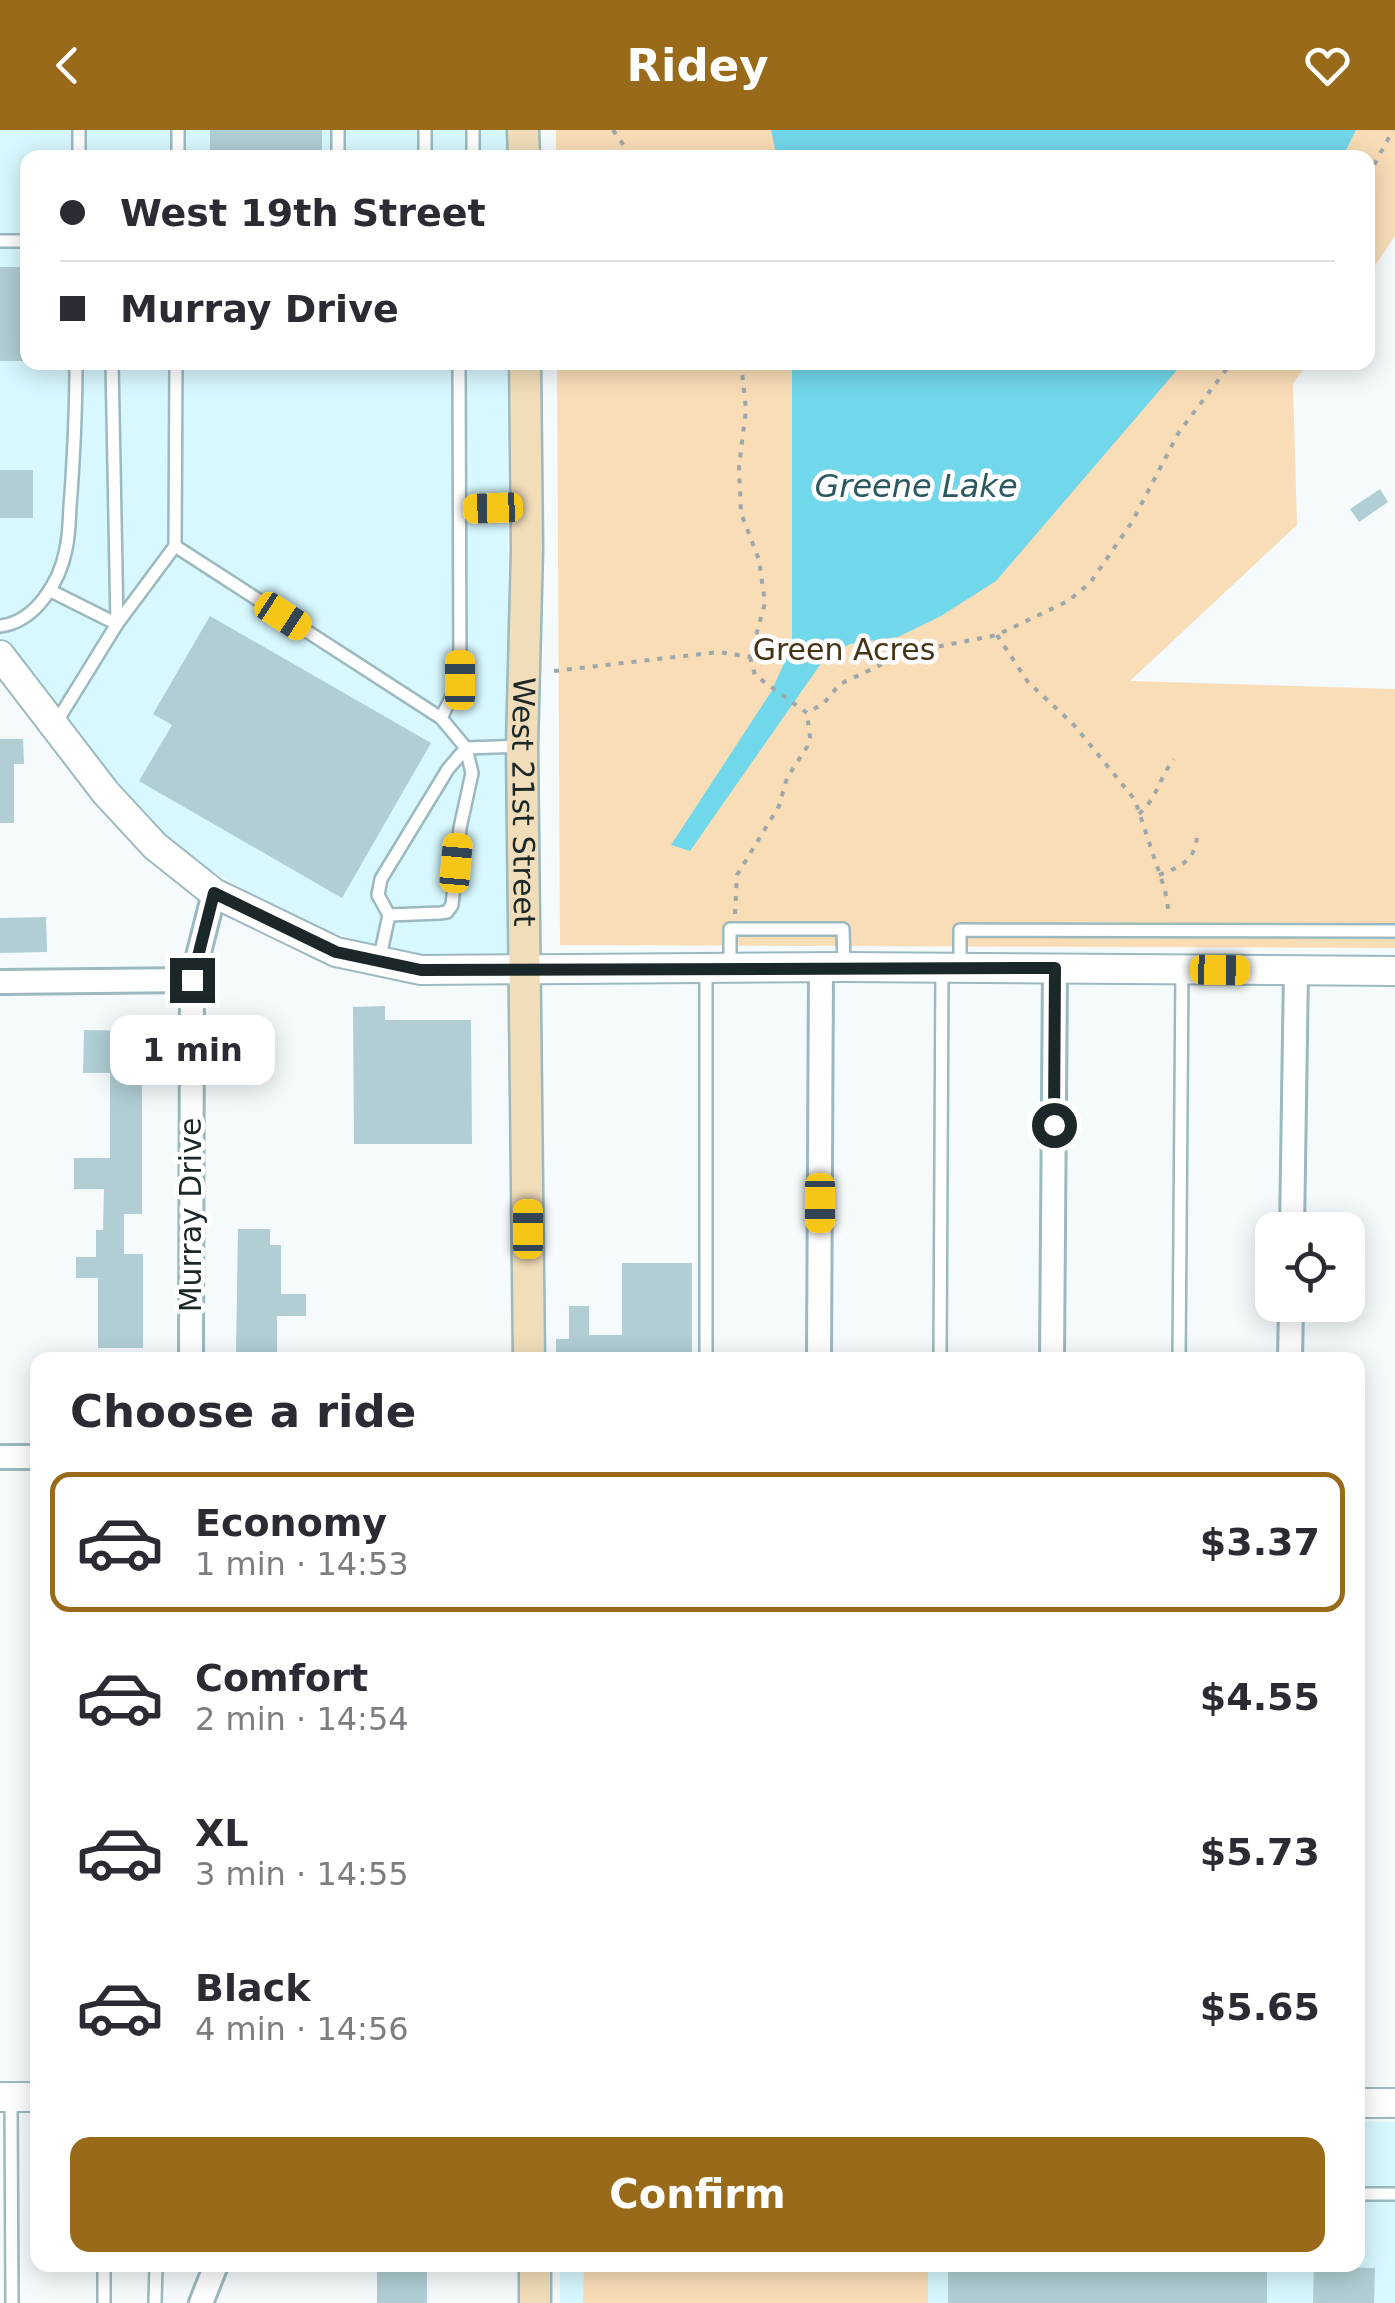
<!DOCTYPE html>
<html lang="en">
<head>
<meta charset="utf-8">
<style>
	:root { --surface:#fff; --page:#f2f2f3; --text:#2b2b33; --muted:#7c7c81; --line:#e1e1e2; --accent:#986a19 }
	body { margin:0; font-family:"DejaVu Sans",sans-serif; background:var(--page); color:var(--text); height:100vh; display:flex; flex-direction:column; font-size:38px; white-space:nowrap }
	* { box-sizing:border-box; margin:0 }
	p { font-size:32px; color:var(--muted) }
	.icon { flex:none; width:55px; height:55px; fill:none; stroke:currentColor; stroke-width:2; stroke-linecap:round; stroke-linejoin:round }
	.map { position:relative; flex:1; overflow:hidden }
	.drawer { position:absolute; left:30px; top:1222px; width:1335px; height:920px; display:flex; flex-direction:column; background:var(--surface); border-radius:20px; box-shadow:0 5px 25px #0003 }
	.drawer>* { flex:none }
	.top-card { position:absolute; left:20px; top:20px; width:1355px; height:220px; border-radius:20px; box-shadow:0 5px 25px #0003; display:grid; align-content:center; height:220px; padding:0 40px; background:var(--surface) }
	.controls { position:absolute; left:1255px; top:1082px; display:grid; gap:20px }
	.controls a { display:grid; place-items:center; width:110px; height:110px; border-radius:20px; background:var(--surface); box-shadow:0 5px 25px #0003; font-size:50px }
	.end { position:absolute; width:45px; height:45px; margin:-22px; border:12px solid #1b2729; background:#fff; box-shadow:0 0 0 5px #fff }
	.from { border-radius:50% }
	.bubble { position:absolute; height:70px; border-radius:20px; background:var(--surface); box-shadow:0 5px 25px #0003; font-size:32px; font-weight:700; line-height:70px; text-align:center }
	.car { position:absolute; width:30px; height:60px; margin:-30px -15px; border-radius:12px; box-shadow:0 0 8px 2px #0007; background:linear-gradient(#f5c518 24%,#345 0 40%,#f5c518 0 76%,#345 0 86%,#f5c518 0) }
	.top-card b { display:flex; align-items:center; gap:35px; height:95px; font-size:38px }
	.top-card b+b { border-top:2px solid var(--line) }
	.top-card i { width:25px; height:25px; background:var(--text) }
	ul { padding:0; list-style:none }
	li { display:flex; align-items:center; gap:30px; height:140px; margin:0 20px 15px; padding:0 20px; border:5px solid transparent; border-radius:20px }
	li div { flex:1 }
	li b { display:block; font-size:38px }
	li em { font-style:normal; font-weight:700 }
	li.current { border-color:var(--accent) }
	li>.icon { width:90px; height:90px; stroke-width:1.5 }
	h2 { padding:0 40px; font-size:45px; line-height:120px }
	.action { display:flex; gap:20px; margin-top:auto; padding:20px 40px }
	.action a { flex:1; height:115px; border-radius:20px; background:var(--accent); color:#fff; font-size:40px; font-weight:700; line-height:115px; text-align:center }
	header { display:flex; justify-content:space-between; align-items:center; height:130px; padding:0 40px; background:var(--accent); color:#fff; font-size:45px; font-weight:700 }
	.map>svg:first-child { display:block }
</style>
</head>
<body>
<header><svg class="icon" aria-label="back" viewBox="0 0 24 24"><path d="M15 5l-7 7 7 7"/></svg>Ridey<svg class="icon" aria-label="heart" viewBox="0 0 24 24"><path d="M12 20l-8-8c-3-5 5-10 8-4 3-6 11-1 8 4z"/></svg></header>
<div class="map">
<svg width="1395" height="2173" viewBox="0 0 1395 2173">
	<rect width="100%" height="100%" fill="#f5fbfd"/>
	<g fill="#d7f8fe">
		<polygon points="0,0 507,0 507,27 28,28 28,232 507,233 510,830 418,829 302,793 188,727 98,638 0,506"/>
		<polygon points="1358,1991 1395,1992 1395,2173 560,2173 560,2135 1358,2135"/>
	</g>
	<g fill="#f9ddb7">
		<polygon points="556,0 1395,0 1395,106 1368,146 1368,28 556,28"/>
		<polygon points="557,233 1308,233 1293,254 1297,395 1130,551 1395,559 1395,818 560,815"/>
		<polygon points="584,2135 928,2135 928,2173 583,2173"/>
	</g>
	<g fill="#71d7ea">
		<polygon points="771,0 1356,0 1342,28 777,28"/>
		<polygon points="792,233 1183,233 996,451 941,486 898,507 850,514 822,532 690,721 671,715 771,562 792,516"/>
	</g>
	<g fill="#b0ced4">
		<rect x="210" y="0" width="112" height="28"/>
		<rect x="0" y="137" width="28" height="94"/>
		<rect x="0" y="340" width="33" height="48"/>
		<polygon points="1380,359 1388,372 1359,392 1350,379"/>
		<polygon points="210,486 431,613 342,768 139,651 172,595 153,584"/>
		<polygon points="0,609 23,609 24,634 14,634 14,693 0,693"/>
		<polygon points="46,787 47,822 0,823 0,788"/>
		<polygon points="385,876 385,890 471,890 472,1014 354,1014 353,877"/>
		<polygon points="84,900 142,901 142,1084 124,1084 124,1124 143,1124 143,1218 98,1218 98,1148 76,1148 76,1127 96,1127 96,1100 103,1100 104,1059 74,1059 74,1028 110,1028 110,943 83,943"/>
		<polygon points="238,1099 270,1099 270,1115 281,1115 281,1164 306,1164 306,1186 277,1186 277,1223 236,1223"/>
		<polygon points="622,1133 692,1133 692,1230 556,1230 556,1209 569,1209 569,1176 589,1176 589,1205 622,1205"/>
		<rect x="377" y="2135" width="50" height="38"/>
		<rect x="948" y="2135" width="319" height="38"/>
		<polygon points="1314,2137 1375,2138 1374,2173 1313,2173"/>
	</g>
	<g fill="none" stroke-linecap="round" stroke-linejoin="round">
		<g stroke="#9bb9bf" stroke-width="16">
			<g id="service">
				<polyline points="178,0 178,28"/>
				<polyline points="425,0 425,28"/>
				<polyline points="473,0 473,28"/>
				<polyline points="79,28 79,0"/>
				<polyline points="338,28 338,0"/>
				<polyline points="0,111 28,111"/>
				<polyline points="460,379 526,377"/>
				<polyline points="175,416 441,588 466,618 472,643 460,698 452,775 447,782 440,783 389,785 378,765 381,749 448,639 466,618 522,616"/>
				<polyline points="51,461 117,494 112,232"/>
				<path d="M0 496C36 492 60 451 66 419 70 401 69 382 71 364 74 320 76 277 76 232"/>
				<polyline points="441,588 460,550 459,232"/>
				<polyline points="54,596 117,494 175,416 176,232"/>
				<polyline points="379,831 389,785"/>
				<polyline points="960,836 960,800 1395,801"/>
				<polyline points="730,838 730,799 843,799 844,837"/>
				<polyline points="706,1230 706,839"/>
				<polyline points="940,1230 942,839"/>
				<polyline points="1179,1230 1182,840"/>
				<polyline points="11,1967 12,2173"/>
				<polyline points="1358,2064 1395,2064"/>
				<polyline points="104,2173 104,2135"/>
				<polyline points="155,2173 156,2135"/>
			</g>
		</g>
		<g stroke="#9bb9bf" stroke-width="28">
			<g id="minor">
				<polyline points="0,852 192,850"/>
				<polyline points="1292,1100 1296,841"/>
				<polyline points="191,1230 192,850 214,763"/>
				<polyline points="819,1230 821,837"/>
				<polyline points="1052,1230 1055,838"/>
				<polyline points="1290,1230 1291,1175"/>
				<polyline points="0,1327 38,1327"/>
				<polyline points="201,2173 216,2135"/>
			</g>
		</g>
		<g stroke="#9bb9bf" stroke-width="32">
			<g id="tertiary">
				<polyline points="0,525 106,663 155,716 214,763 336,822 421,840 844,837 1395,841"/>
				<polyline points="0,1967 38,1967"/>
				<polyline points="1358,1973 1395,1973"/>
			</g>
		</g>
		<g stroke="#9bb9bf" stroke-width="35">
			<g id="secondary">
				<polyline points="523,0 524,28"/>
				<path id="s1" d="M525 232 527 419 522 616 529 1230"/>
				<polyline points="535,2173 535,2135"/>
			</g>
		</g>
		<g stroke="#9ea7a9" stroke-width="4" stroke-dasharray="5 8" stroke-linecap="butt">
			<polyline points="613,0 629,23 720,28"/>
			<polyline points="1368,46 1393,0"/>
			<polyline points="997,505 1028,552 1074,595 1135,670 1165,760 1169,784"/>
			<polyline points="750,527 755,545 807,583 824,573 840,554 906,523 997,505 1068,471 1090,453 1132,392 1179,302 1232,232"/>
			<polyline points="554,541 719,522 750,527 765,473 759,430 741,383 739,336 746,280 741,232"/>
			<path d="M1139 684C1158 667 1158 650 1174 629"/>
			<path d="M1159 745C1183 736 1197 729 1197 702"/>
			<polyline points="735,784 737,745 779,676 787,648 807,617 810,607 807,583"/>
		</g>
		<use href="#service" stroke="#fff" stroke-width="11"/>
		<use href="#minor" stroke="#fff" stroke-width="22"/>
		<use href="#tertiary" stroke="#fff" stroke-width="28"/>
		<use href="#secondary" stroke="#f1ddb9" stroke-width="30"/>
	</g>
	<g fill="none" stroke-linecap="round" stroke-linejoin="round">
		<polyline stroke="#1b2729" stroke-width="12" points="192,850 214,763 336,822 421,840 1055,838 1054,995"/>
	</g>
	<g text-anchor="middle" stroke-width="9" stroke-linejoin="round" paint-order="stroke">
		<g font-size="30" fill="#473417" stroke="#fff">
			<text x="844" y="530">Green Acres</text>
		</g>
		<g font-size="30" fill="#1b2729" stroke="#fff">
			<text dy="10" stroke="none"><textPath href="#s1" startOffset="440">West 21st Street</textPath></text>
			<text transform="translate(191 1085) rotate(-90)" y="10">Murray Drive</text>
		</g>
		<g font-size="32" font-style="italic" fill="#2c5961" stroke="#fff">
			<text x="916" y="367">Greene Lake</text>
		</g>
	</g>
</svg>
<div class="controls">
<a><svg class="icon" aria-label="locate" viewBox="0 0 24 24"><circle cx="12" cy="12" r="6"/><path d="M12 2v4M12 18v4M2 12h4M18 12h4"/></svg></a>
</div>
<i class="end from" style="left:1054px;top:995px"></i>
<i class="end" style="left:192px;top:850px"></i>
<div class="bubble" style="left:110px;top:885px;width:165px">1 min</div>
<i class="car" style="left:493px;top:378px;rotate:268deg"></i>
<i class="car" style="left:283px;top:486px;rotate:123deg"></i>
<i class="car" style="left:460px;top:550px;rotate:0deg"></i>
<i class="car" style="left:456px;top:733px;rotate:5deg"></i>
<i class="car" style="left:1220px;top:840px;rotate:91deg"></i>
<i class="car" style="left:820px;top:1073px;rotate:180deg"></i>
<i class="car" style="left:528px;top:1099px;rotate:0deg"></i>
<div class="top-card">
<b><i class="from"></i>West 19th Street</b>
<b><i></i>Murray Drive</b>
</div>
<section class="drawer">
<h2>Choose a ride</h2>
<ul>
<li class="current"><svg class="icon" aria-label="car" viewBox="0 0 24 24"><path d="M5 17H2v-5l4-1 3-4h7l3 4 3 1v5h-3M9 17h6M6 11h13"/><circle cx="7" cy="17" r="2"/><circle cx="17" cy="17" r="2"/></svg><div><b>Economy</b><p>1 min · 14:53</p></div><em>$3.37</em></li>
<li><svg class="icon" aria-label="car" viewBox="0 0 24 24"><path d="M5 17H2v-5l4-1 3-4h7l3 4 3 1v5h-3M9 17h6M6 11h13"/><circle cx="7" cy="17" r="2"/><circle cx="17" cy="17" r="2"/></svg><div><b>Comfort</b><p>2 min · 14:54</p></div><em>$4.55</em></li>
<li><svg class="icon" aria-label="car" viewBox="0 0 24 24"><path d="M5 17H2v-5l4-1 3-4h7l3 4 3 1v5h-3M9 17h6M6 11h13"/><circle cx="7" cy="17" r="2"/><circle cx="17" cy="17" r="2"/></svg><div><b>XL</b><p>3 min · 14:55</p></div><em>$5.73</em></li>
<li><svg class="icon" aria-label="car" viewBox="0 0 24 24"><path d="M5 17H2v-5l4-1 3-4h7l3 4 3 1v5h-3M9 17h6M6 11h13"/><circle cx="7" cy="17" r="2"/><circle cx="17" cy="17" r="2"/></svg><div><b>Black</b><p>4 min · 14:56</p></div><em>$5.65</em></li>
</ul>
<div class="action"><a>Confirm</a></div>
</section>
</div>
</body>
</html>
